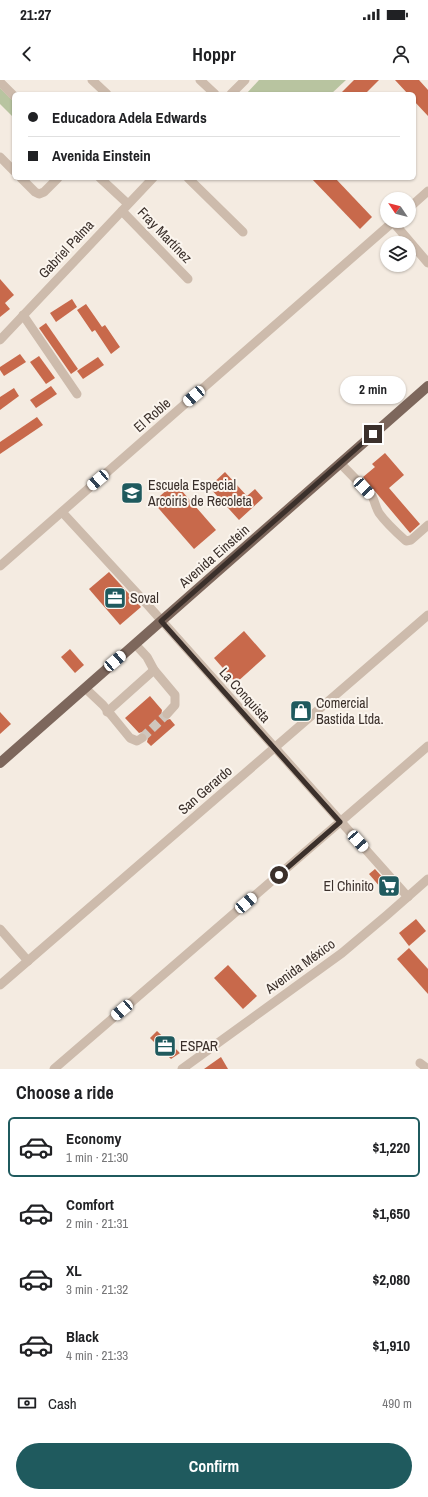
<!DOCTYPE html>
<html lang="en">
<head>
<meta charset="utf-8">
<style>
	:root { --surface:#fff; --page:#f2f2f2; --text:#202124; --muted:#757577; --line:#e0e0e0; --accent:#1f5a5e }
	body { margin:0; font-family:"Archivo Narrow",sans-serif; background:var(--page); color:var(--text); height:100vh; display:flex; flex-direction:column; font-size:15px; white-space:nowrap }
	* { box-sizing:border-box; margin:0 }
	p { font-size:13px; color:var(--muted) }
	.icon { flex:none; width:22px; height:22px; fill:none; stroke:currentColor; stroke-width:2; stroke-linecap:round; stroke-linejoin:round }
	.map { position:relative; height:989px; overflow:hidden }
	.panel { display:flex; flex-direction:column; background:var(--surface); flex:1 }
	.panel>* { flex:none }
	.top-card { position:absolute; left:12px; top:12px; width:404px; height:88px; border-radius:6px; box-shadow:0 1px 3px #0004; display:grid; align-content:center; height:88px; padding:0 16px; background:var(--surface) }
	.needle { width:26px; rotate:305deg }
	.buttons { position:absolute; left:380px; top:112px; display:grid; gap:8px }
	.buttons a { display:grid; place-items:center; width:36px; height:36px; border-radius:50%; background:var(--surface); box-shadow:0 1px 3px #0004; font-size:20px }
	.end { position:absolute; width:18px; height:18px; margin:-9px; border:5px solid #3b302b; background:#fff; box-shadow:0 0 0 2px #fff }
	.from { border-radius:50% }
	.bubble { position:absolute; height:28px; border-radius:14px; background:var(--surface); box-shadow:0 1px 3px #0004; font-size:13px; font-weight:700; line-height:28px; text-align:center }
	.car { position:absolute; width:12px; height:24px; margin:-12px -6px; border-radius:5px; box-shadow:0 0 3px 1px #0007; background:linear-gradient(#fff 24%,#345 0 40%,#fff 0 76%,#345 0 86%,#fff 0) }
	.top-card b { display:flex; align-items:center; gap:14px; height:38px; font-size:15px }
	.top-card b+b { border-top:1px solid var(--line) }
	.top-card i { width:10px; height:10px; background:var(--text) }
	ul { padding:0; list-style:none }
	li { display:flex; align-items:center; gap:12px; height:60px; margin:0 8px 6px; padding:0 8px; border:2px solid transparent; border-radius:6px }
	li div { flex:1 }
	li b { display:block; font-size:15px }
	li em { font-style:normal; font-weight:700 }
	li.active { border-color:var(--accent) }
	li>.icon { width:36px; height:36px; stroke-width:1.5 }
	h2 { padding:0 16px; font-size:18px; line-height:48px }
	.pay { display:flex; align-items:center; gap:10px; height:44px; padding:0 16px; font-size:15px }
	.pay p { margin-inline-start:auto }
	.cta { display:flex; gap:8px; margin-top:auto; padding:8px 16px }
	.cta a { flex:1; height:46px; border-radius:24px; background:var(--accent); color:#fff; font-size:16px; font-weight:700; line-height:46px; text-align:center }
	.status { display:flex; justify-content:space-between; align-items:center; height:28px; padding:0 20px; background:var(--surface); direction:ltr }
	.status svg { height:11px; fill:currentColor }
	header { display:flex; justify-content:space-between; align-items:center; height:52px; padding:0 16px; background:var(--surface); font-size:18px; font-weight:700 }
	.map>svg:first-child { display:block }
</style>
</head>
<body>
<div class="status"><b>21:27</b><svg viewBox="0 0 49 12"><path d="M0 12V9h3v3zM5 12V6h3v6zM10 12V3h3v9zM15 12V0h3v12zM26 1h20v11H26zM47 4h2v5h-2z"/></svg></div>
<header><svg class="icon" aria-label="back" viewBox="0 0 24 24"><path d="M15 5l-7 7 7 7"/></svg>Hoppr<svg class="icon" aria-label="person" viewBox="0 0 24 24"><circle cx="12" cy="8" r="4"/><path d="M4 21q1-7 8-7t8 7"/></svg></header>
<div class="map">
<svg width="428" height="989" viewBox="0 0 428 989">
	<rect width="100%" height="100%" fill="#f4ebe1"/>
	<g fill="#b8c4a0">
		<polygon points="259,0 346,0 331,14 246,14"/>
		<polygon points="0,8 14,22 14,38 0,24"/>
	</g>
	<g fill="#c8694b">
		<polygon points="354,0 379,0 365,14 340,14"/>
		<polygon points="395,0 419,0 428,10 428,36 414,21 414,14 408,14"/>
		<polygon points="311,98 335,98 372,137 360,149"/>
		<polygon points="0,199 14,215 5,223 10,229 0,237"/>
		<polygon points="72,219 77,227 56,242 50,233"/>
		<polygon points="86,224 102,247 105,245 120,267 111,274 95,250 92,252 77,230"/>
		<polygon points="46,243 78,289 71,294 39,248"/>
		<polygon points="20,274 26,282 4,296 0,290 0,287"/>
		<polygon points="39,276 55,298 46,304 30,282"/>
		<polygon points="98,277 104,285 83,299 77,291"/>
		<polygon points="51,306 57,314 36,328 30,320"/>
		<polygon points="14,308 19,316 0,330 0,317"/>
		<polygon points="37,337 43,345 0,374 0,362"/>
		<polygon points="385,373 404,395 389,408 420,444 410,453 363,397 375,387 372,384"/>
		<polygon points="225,392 247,416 255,409 263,418 239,440 209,407"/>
		<polygon points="175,403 216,450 194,469 153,422"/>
		<polygon points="109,492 141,527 120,545 89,509"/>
		<polygon points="244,551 266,576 236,603 214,578"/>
		<polygon points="70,569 84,585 75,593 61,577"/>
		<polygon points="150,616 162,630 161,636 163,638 166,640 170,639 175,645 151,666 147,662 148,658 147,655 142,652 139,653 125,638"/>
		<polygon points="0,632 11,644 0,654"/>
		<polygon points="375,789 393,809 387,815 369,794"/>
		<polygon points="416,839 426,851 409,866 399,853"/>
		<polygon points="409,868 428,889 428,914 397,879"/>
		<polygon points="228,885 257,916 243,929 214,898"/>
		<polygon points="157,951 180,973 171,979 150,958"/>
		<polygon points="221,977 228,989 204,989 211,984"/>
	</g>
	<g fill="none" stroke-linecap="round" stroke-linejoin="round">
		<polyline stroke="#cfc6bd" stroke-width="9" stroke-dasharray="9 4.5" stroke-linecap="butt" points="142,658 167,634"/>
		<g stroke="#cdbbac" stroke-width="9">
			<polyline points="92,0 107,14"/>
			<polyline points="200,0 215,14"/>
			<polyline points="0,2 14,16"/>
			<polyline points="231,14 245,0"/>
			<polyline points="0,77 14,91"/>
			<polyline points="21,98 35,112 39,114 44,112 58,98"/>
			<polyline points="100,98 128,124"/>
			<polyline points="188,98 243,152"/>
			<polyline points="409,128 428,111"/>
			<polyline points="122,131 188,199"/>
			<polyline points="393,142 428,183"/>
			<polyline points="23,235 77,314"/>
			<polyline points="0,260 153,98"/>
			<path d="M340 383 372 416C375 422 376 428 379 433 386 443 397 453 406 461L411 460 428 445"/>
			<polyline points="62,432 145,522 408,817"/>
			<polyline points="0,486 394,141"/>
			<polyline points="135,564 147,577 154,590 175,615 175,625 167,634"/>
			<polyline points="85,608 103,625 130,658 137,661 142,658"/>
			<polyline points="107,632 154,590"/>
			<polyline points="0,849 28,881"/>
			<polyline points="0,905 428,535"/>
			<polyline points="420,983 428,989"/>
			<polyline points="54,989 428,666"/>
			<polyline points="182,989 342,873 387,835 428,799"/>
		</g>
		<polyline stroke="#7d675c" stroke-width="10" points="0,683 428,306"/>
	</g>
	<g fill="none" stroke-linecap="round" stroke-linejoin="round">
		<polyline stroke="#3b302b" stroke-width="5" points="279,795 340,742 161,541 373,354"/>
	</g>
	<defs>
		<g id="school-square" transform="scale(1.15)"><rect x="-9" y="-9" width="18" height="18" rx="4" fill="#1f5a5e" stroke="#fbf5ee"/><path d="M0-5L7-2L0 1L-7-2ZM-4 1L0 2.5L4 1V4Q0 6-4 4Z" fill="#fff"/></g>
		<g id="office-square" transform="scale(1.15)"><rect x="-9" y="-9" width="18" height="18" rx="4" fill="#1f5a5e" stroke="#fbf5ee"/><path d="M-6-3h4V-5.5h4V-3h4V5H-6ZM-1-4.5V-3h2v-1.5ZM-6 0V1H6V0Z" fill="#fff"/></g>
		<g id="shop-square" transform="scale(1.15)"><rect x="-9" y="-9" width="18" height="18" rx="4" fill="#1f5a5e" stroke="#fbf5ee"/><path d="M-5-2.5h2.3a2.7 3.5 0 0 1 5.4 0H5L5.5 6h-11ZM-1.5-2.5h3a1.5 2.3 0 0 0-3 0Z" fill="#fff"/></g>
		<g id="supermarket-square" transform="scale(1.15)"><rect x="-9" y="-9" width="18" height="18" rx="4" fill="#1f5a5e" stroke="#fbf5ee"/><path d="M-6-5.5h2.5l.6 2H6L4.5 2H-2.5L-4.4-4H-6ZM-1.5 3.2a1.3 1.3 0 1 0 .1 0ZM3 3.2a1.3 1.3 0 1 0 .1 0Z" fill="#fff"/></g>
	</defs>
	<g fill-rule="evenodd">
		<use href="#school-square" x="132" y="413"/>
		<use href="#office-square" x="115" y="518"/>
		<use href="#shop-square" x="301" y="631"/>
		<use href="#supermarket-square" x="389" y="806"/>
		<use href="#office-square" x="165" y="966"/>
	</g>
	<g text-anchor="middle" stroke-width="4" stroke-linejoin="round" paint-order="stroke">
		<g font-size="14" fill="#3b302b" stroke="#fbf5ee">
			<text transform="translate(165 155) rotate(46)" y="5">Fray Martínez</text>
			<text transform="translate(66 169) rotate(-47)" y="5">Gabriel Palma</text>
			<text transform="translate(152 335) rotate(-41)" y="5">El Roble</text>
			<text transform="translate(214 476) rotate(-41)" y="5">Avenida Einstein</text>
			<text transform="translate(245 615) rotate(48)" y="5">La Conquista</text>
			<text transform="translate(205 710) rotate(-41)" y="5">San Gerardo</text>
			<text transform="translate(300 886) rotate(-36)" y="5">Avenida México</text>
		</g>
		<g font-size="14" fill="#3b302b" stroke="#fbf5ee" text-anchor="start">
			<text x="148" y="410">Escuela Especial<tspan x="148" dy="16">Arcoiris de Recoleta</tspan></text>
			<text x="130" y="523">Soval</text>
			<text x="316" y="628">Comercial<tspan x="316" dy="16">Bastida Ltda.</tspan></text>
			<text x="374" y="811" text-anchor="end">El Chinito</text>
			<text x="180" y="971">ESPAR</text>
		</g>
	</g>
</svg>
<div class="buttons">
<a><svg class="needle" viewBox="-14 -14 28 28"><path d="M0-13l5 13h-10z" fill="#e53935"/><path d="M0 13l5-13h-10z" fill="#757577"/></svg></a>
<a><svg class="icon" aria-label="layers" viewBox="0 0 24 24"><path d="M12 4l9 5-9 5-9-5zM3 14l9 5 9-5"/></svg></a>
</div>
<i class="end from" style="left:279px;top:795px"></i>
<i class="end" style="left:373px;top:354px"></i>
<div class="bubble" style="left:340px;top:296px;width:66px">2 min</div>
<i class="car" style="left:194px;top:316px;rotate:229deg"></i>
<i class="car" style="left:98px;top:400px;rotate:229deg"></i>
<i class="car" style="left:364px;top:408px;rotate:137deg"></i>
<i class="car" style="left:115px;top:581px;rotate:49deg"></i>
<i class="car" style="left:358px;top:761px;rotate:138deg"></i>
<i class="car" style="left:246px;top:823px;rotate:49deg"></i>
<i class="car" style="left:122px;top:930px;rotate:229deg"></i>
<div class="top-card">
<b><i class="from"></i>Educadora Adela Edwards</b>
<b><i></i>Avenida Einstein</b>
</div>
</div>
<section class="panel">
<h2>Choose a ride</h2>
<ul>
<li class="active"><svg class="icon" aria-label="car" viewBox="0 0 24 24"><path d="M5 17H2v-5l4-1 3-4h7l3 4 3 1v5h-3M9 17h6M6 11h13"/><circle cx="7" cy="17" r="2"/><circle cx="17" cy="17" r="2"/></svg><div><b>Economy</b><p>1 min · 21:30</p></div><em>$1,220</em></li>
<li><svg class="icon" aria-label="car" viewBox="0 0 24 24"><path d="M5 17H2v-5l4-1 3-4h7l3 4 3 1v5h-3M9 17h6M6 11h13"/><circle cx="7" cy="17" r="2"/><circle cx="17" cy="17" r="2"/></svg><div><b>Comfort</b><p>2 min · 21:31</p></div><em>$1,650</em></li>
<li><svg class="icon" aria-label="car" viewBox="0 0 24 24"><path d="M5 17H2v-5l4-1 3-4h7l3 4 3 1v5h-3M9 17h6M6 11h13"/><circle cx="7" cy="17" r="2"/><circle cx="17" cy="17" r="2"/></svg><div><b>XL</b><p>3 min · 21:32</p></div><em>$2,080</em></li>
<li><svg class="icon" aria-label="car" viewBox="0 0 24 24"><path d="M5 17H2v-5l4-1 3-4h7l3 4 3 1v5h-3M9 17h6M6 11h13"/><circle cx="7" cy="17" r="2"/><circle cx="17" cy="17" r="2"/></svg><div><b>Black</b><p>4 min · 21:33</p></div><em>$1,910</em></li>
</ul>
<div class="pay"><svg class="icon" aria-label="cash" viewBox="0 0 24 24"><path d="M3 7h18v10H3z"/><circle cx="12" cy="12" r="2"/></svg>Cash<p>490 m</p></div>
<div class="cta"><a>Confirm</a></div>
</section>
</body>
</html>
